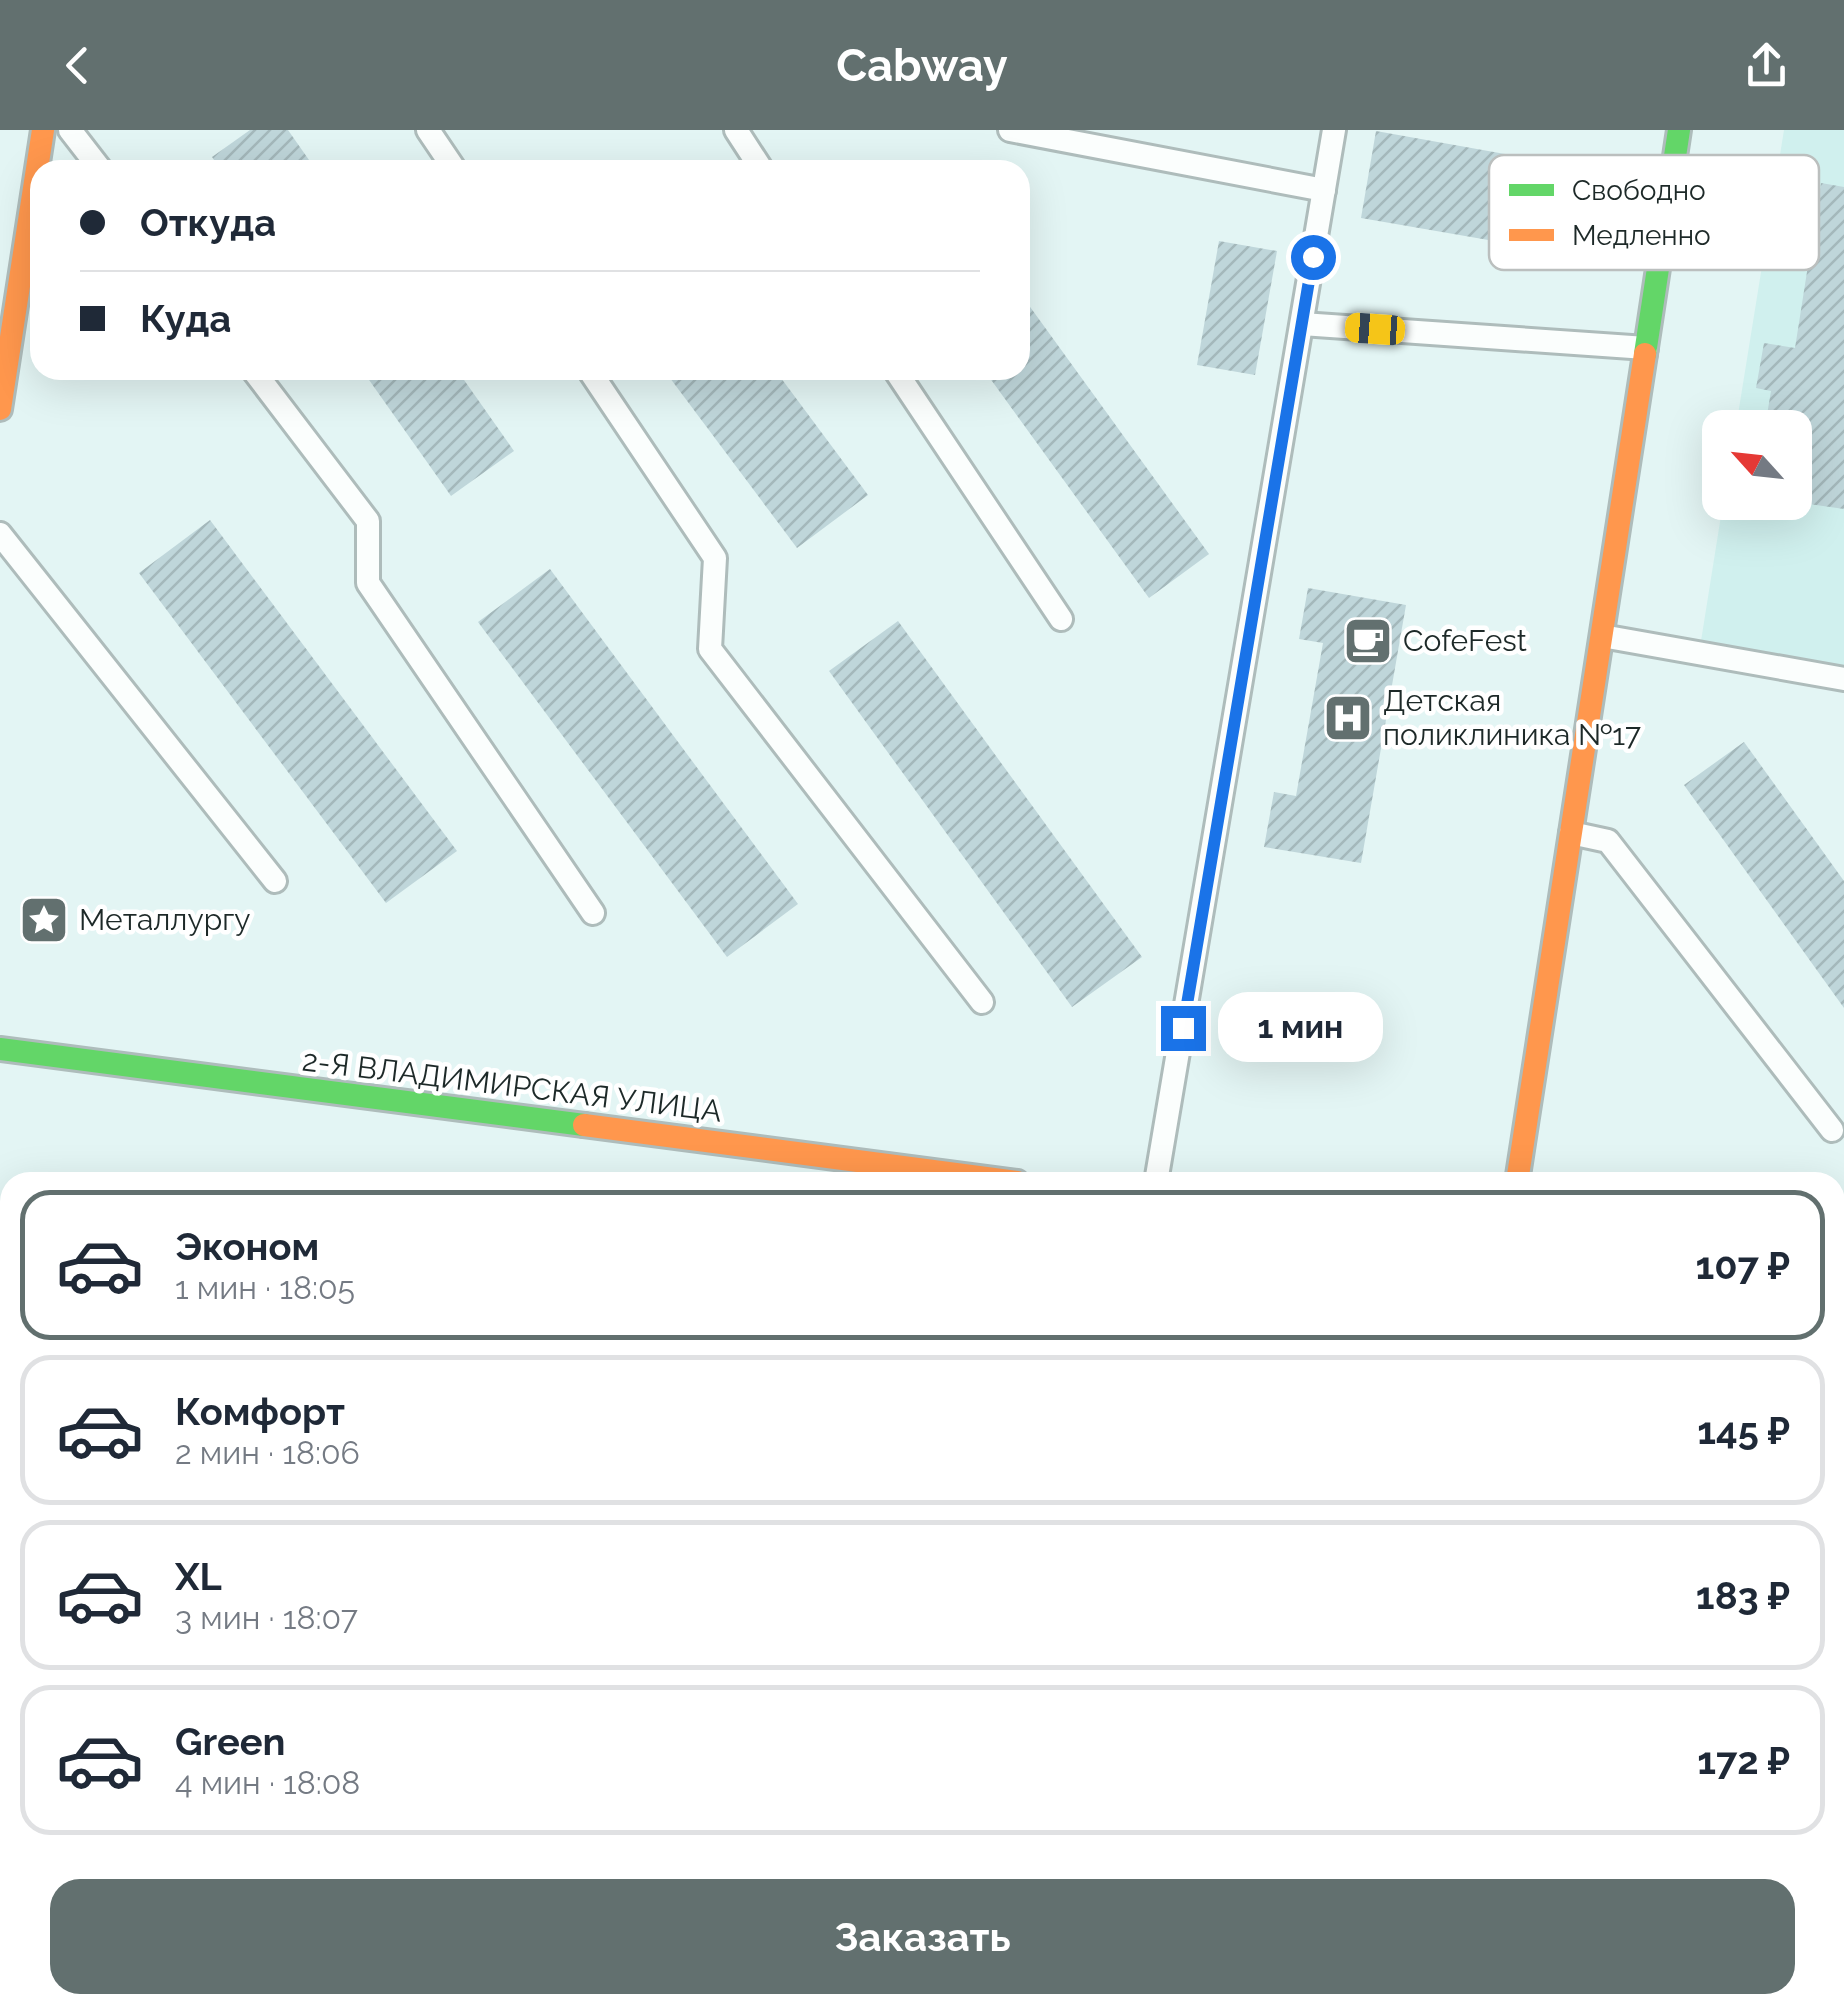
<!DOCTYPE html>
<html lang="ru">
<head>
<meta charset="utf-8">
<style>
	:root { --surface:#fff; --page:#f2f2f3; --text:#1f2937; --muted:#747a83; --line:#e0e1e3; --accent:#62706f }
	body { margin:0; font-family:Raleway,sans-serif; background:var(--page); color:var(--text); height:100vh; display:flex; flex-direction:column; font-size:38px; white-space:nowrap }
	* { box-sizing:border-box; margin:0 }
	p { font-size:32px; color:var(--muted) }
	.icon { flex:none; width:55px; height:55px; fill:none; stroke:currentColor; stroke-width:2; stroke-linecap:round; stroke-linejoin:round }
	.map { position:relative; flex:1; overflow:hidden }
	.side { position:absolute; left:0px; top:1042px; width:1845px; height:842px; display:flex; flex-direction:column; background:var(--surface); border-radius:30px 30px 0 0; box-shadow:0 10px 40px #0002 }
	.side>* { flex:none }
	.hud { position:absolute; left:30px; top:30px; width:1000px; height:220px; border-radius:30px; box-shadow:0 10px 40px #0002; display:grid; align-content:center; height:220px; padding:0 50px; background:var(--surface) }
	.needle { width:65px; rotate:297deg }
	.fabs { position:absolute; left:1702px; top:280px; display:grid; gap:20px }
	.fabs a { display:grid; place-items:center; width:110px; height:110px; border-radius:20px; background:var(--surface); box-shadow:0 10px 40px #0002; font-size:50px }
	.end { position:absolute; width:45px; height:45px; margin:-22px; border:12px solid #1a73e8; background:#fff; box-shadow:0 0 0 5px #fff }
	.from { border-radius:50% }
	.bubble { position:absolute; height:70px; border-radius:30px; background:var(--surface); box-shadow:0 10px 40px #0002; font-size:32px; font-weight:700; line-height:70px; text-align:center }
	.car { position:absolute; width:30px; height:60px; margin:-30px -15px; border-radius:12px; box-shadow:0 0 8px 2px #0007; background:linear-gradient(#f5c518 24%,#345 0 40%,#f5c518 0 76%,#345 0 86%,#f5c518 0) }
	.hud b { display:flex; align-items:center; gap:35px; height:95px; font-size:38px }
	.hud b+b { border-top:2px solid var(--line) }
	.hud i { width:25px; height:25px; background:var(--text) }
	ul { padding:18px 0 0; list-style:none }
	li { display:flex; align-items:center; gap:30px; height:150px; margin:0 20px 15px; padding:0 30px; border:5px solid var(--line); border-radius:30px }
	li div { flex:1 }
	li b { display:block; font-size:38px }
	li em { font-style:normal; font-weight:700 }
	li.current { border-color:var(--accent) }
	li>.icon { width:90px; height:90px; stroke-width:1.5 }
	.button { display:flex; gap:20px; margin-top:auto; padding:20px 50px }
	.button a { flex:1; height:115px; border-radius:30px; background:var(--accent); color:#fff; font-size:40px; font-weight:700; line-height:115px; text-align:center }
	header { display:flex; justify-content:space-between; align-items:center; height:130px; padding:0 50px; background:var(--accent); color:#fff; font-size:45px; font-weight:700 }
	.map>svg:first-child { display:block }
</style>
</head>
<body>
<header><svg class="icon" aria-label="back" viewBox="0 0 24 24"><path d="M15 5l-7 7 7 7"/></svg>Cabway<svg class="icon" aria-label="share" viewBox="0 0 24 24"><path d="M12 15V3M7 8l5-5 5 5M5 13v7h14v-7"/></svg></header>
<div class="map">
<svg width="1844" height="1884" viewBox="0 0 1844 1884">
	<defs>
		<pattern id="building-hatch" width="6" height="6" patternUnits="userSpaceOnUse" patternTransform="scale(2.5)"><rect width="6" height="6" fill="#bfd6da"/><path d="M-1 1l2-2M0 6l6-6M5 7l2-2" fill="none" stroke="#a4b8bb"/></pattern>
	</defs>
	<rect width="100%" height="100%" fill="#e3f5f4"/>
	<g fill="#d0f0ee">
		<polygon points="1784,0 1844,0 1844,536 1701,511 1723,373 1795,372 1795,298 1736,297"/>
		<polygon points="1835,1437 1844,1439 1844,1784 1835,1782"/>
		<polygon points="655,1875 988,1875 987,1884 719,1884"/>
	</g>
	<g fill="url(#building-hatch)">
		<polygon points="250,0 288,0 316,40 221,40 212,27"/>
		<polygon points="1376,1 1538,30 1523,116 1361,88"/>
		<polygon points="1821,53 1844,57 1844,379 1795,372 1795,298 1782,298 1783,293 1766,291 1771,261 1756,258 1764,213 1795,218"/>
		<polygon points="1219,111 1277,121 1255,245 1197,235"/>
		<polygon points="1020,163 1209,424 1149,468 984,240 1020,240"/>
		<polygon points="362,240 457,240 514,321 451,366"/>
		<polygon points="664,240 775,240 868,365 797,418"/>
		<polygon points="210,390 457,721 386,773 139,443"/>
		<polygon points="550,439 798,774 727,827 478,492"/>
		<polygon points="1308,458 1406,475 1361,733 1264,717 1274,662 1296,666 1323,513 1299,509"/>
		<polygon points="898,491 1142,827 1072,877 829,541"/>
		<polygon points="1744,612 1844,751 1844,878 1684,655"/>
		<polygon points="8,1157 10,1157 10,1211 0,1209"/>
		<polygon points="0,1418 10,1420 10,1518 0,1517"/>
		<polygon points="1842,1531 1844,1531 1844,1732 1835,1731 1835,1572"/>
		<polygon points="0,1748 10,1749 10,1848 0,1847"/>
		<polygon points="200,1875 448,1875 447,1884 199,1884"/>
		<polygon points="1518,1875 1594,1875 1593,1884 1516,1884"/>
	</g>
	<g fill="none" stroke-linecap="round" stroke-linejoin="round">
		<g stroke="#aebcbb" stroke-width="28">
			<g id="lane">
				<polyline points="70,0 101,40"/>
				<polyline points="428,0 455,40"/>
				<polyline points="736,0 762,40"/>
				<polyline points="1010,0 1324,60"/>
				<polyline points="1302,194 1646,218"/>
				<polyline points="253,240 368,391 368,453 593,783"/>
				<polyline points="589,240 715,428 710,519 982,872"/>
				<polyline points="895,240 1061,489"/>
				<polyline points="0,404 275,751"/>
				<polyline points="1602,506 1844,549"/>
				<polyline points="1571,703 1608,711 1832,1000"/>
				<polyline points="1156,1052 1334,0"/>
				<polyline points="105,1884 106,1875"/>
			</g>
		</g>
		<g stroke="#aebcbb" stroke-width="50">
			<polyline id="street" points="1393,1884 1394,1875"/>
		</g>
		<g stroke="#aebcbb" stroke-width="28">
			<g id="fast">
				<polyline points="1645,224 1679,0"/>
				<polyline points="0,919 584,995"/>
				<polyline points="1835,1164 1844,1165"/>
			</g>
		</g>
		<g stroke="#aebcbb" stroke-width="28">
			<g id="slow">
				<polyline points="0,279 43,0"/>
				<polyline points="584,995 1017,1052"/>
				<polyline points="1517,1052 1645,224"/>
			</g>
		</g>
		<g stroke="#dbe1e0" stroke-width="6" stroke-dasharray="8 8" stroke-linecap="butt">
			<polyline points="0,1590 10,1591"/>
			<polyline points="1630,1884 1631,1875"/>
		</g>
		<use href="#lane" stroke="#fbfefd" stroke-width="22"/>
		<use href="#street" stroke="#fbfefd" stroke-width="45"/>
		<use href="#fast" stroke="#63d668" stroke-width="22"/>
		<use href="#slow" stroke="#ff974d" stroke-width="22"/>
	</g>
	<g fill="none" stroke-linecap="round" stroke-linejoin="round">
		<polyline stroke="#1a73e8" stroke-width="12" points="1183,898 1313,127"/>
	</g>
	<defs>
		<g id="cafe-square" transform="scale(2.5)"><rect x="-9" y="-9" width="18" height="18" rx="4" fill="#62706f" stroke="#fff"/><path d="M-5.5-4.5H6V0H3Q3 3.5 0 3.5H-2.5Q-5.5 3.5-5.5 0ZM3-3.2v2h1.7v-2ZM-6 4.5H4V6H-6Z" fill="#fff"/></g>
		<g id="hospital-square" transform="scale(2.5)"><rect x="-9" y="-9" width="18" height="18" rx="4" fill="#62706f" stroke="#fff"/><path d="M-5-5h3v3.5h4V-5h3V5h-3V1.5h-4V5h-3Z" fill="#fff"/></g>
		<g id="sight-square" transform="scale(2.5)"><rect x="-9" y="-9" width="18" height="18" rx="4" fill="#62706f" stroke="#fff"/><path d="M0-6L1.8-2.2L6-1.7L2.9 1.2L3.7 5.4L0 3.3L-3.7 5.4L-2.9 1.2L-6-1.7L-1.8-2.2Z" fill="#fff"/></g>
	</defs>
	<g fill-rule="evenodd">
		<use href="#cafe-square" x="1368" y="511"/>
		<use href="#hospital-square" x="1348" y="588"/>
		<use href="#sight-square" x="44" y="790"/>
	</g>
	<g text-anchor="middle" stroke-width="9" stroke-linejoin="round" paint-order="stroke">
		<g font-size="30" fill="#1d2928" stroke="#fff" text-anchor="start">
			<text x="1403" y="521">CofeFest</text>
			<text x="1383" y="581">Детская<tspan x="1383" dy="34">поликлиника №17</tspan></text>
			<text x="79" y="800">Металлургу</text>
		</g>
		<g font-size="30" fill="#1d2928" stroke="#fff">
			<text transform="translate(512 956) rotate(7)" y="10">2-Я ВЛАДИМИРСКАЯ УЛИЦА</text>
		</g>
	</g>
	<rect x="1489" y="25" width="330" height="115" rx="15" fill="#fff" stroke="#bbbfbe" stroke-width="2.5"/>
	<rect x="1509" y="54" width="45" height="12" fill="#63d668"/>
	<rect x="1509" y="99" width="45" height="12" fill="#ff974d"/>
	<g font-size="28" fill="#1d2928">
		<text x="1572" y="70">Свободно</text>
		<text x="1572" y="115">Медленно</text>
	</g>
</svg>
<div class="fabs">
<a><svg class="needle" viewBox="-14 -14 28 28"><path d="M0-13l5 13h-10z" fill="#e53935"/><path d="M0 13l5-13h-10z" fill="#747a83"/></svg></a>
</div>
<i class="end from" style="left:1313px;top:127px"></i>
<i class="end" style="left:1183px;top:898px"></i>
<div class="bubble" style="left:1218px;top:862px;width:165px">1 мин</div>
<i class="car" style="left:1375px;top:199px;rotate:274deg"></i>
<div class="hud">
<b><i class="from"></i>Откуда</b>
<b><i></i>Куда</b>
</div>
<section class="side">
<ul>
<li class="current"><svg class="icon" aria-label="car" viewBox="0 0 24 24"><path d="M5 17H2v-5l4-1 3-4h7l3 4 3 1v5h-3M9 17h6M6 11h13"/><circle cx="7" cy="17" r="2"/><circle cx="17" cy="17" r="2"/></svg><div><b>Эконом</b><p>1 мин · 18:05</p></div><em>107 ₽</em></li>
<li><svg class="icon" aria-label="car" viewBox="0 0 24 24"><path d="M5 17H2v-5l4-1 3-4h7l3 4 3 1v5h-3M9 17h6M6 11h13"/><circle cx="7" cy="17" r="2"/><circle cx="17" cy="17" r="2"/></svg><div><b>Комфорт</b><p>2 мин · 18:06</p></div><em>145 ₽</em></li>
<li><svg class="icon" aria-label="car" viewBox="0 0 24 24"><path d="M5 17H2v-5l4-1 3-4h7l3 4 3 1v5h-3M9 17h6M6 11h13"/><circle cx="7" cy="17" r="2"/><circle cx="17" cy="17" r="2"/></svg><div><b>XL</b><p>3 мин · 18:07</p></div><em>183 ₽</em></li>
<li><svg class="icon" aria-label="car" viewBox="0 0 24 24"><path d="M5 17H2v-5l4-1 3-4h7l3 4 3 1v5h-3M9 17h6M6 11h13"/><circle cx="7" cy="17" r="2"/><circle cx="17" cy="17" r="2"/></svg><div><b>Green</b><p>4 мин · 18:08</p></div><em>172 ₽</em></li>
</ul>
<div class="button"><a>Заказать</a></div>
</section>
</div>
</body>
</html>
